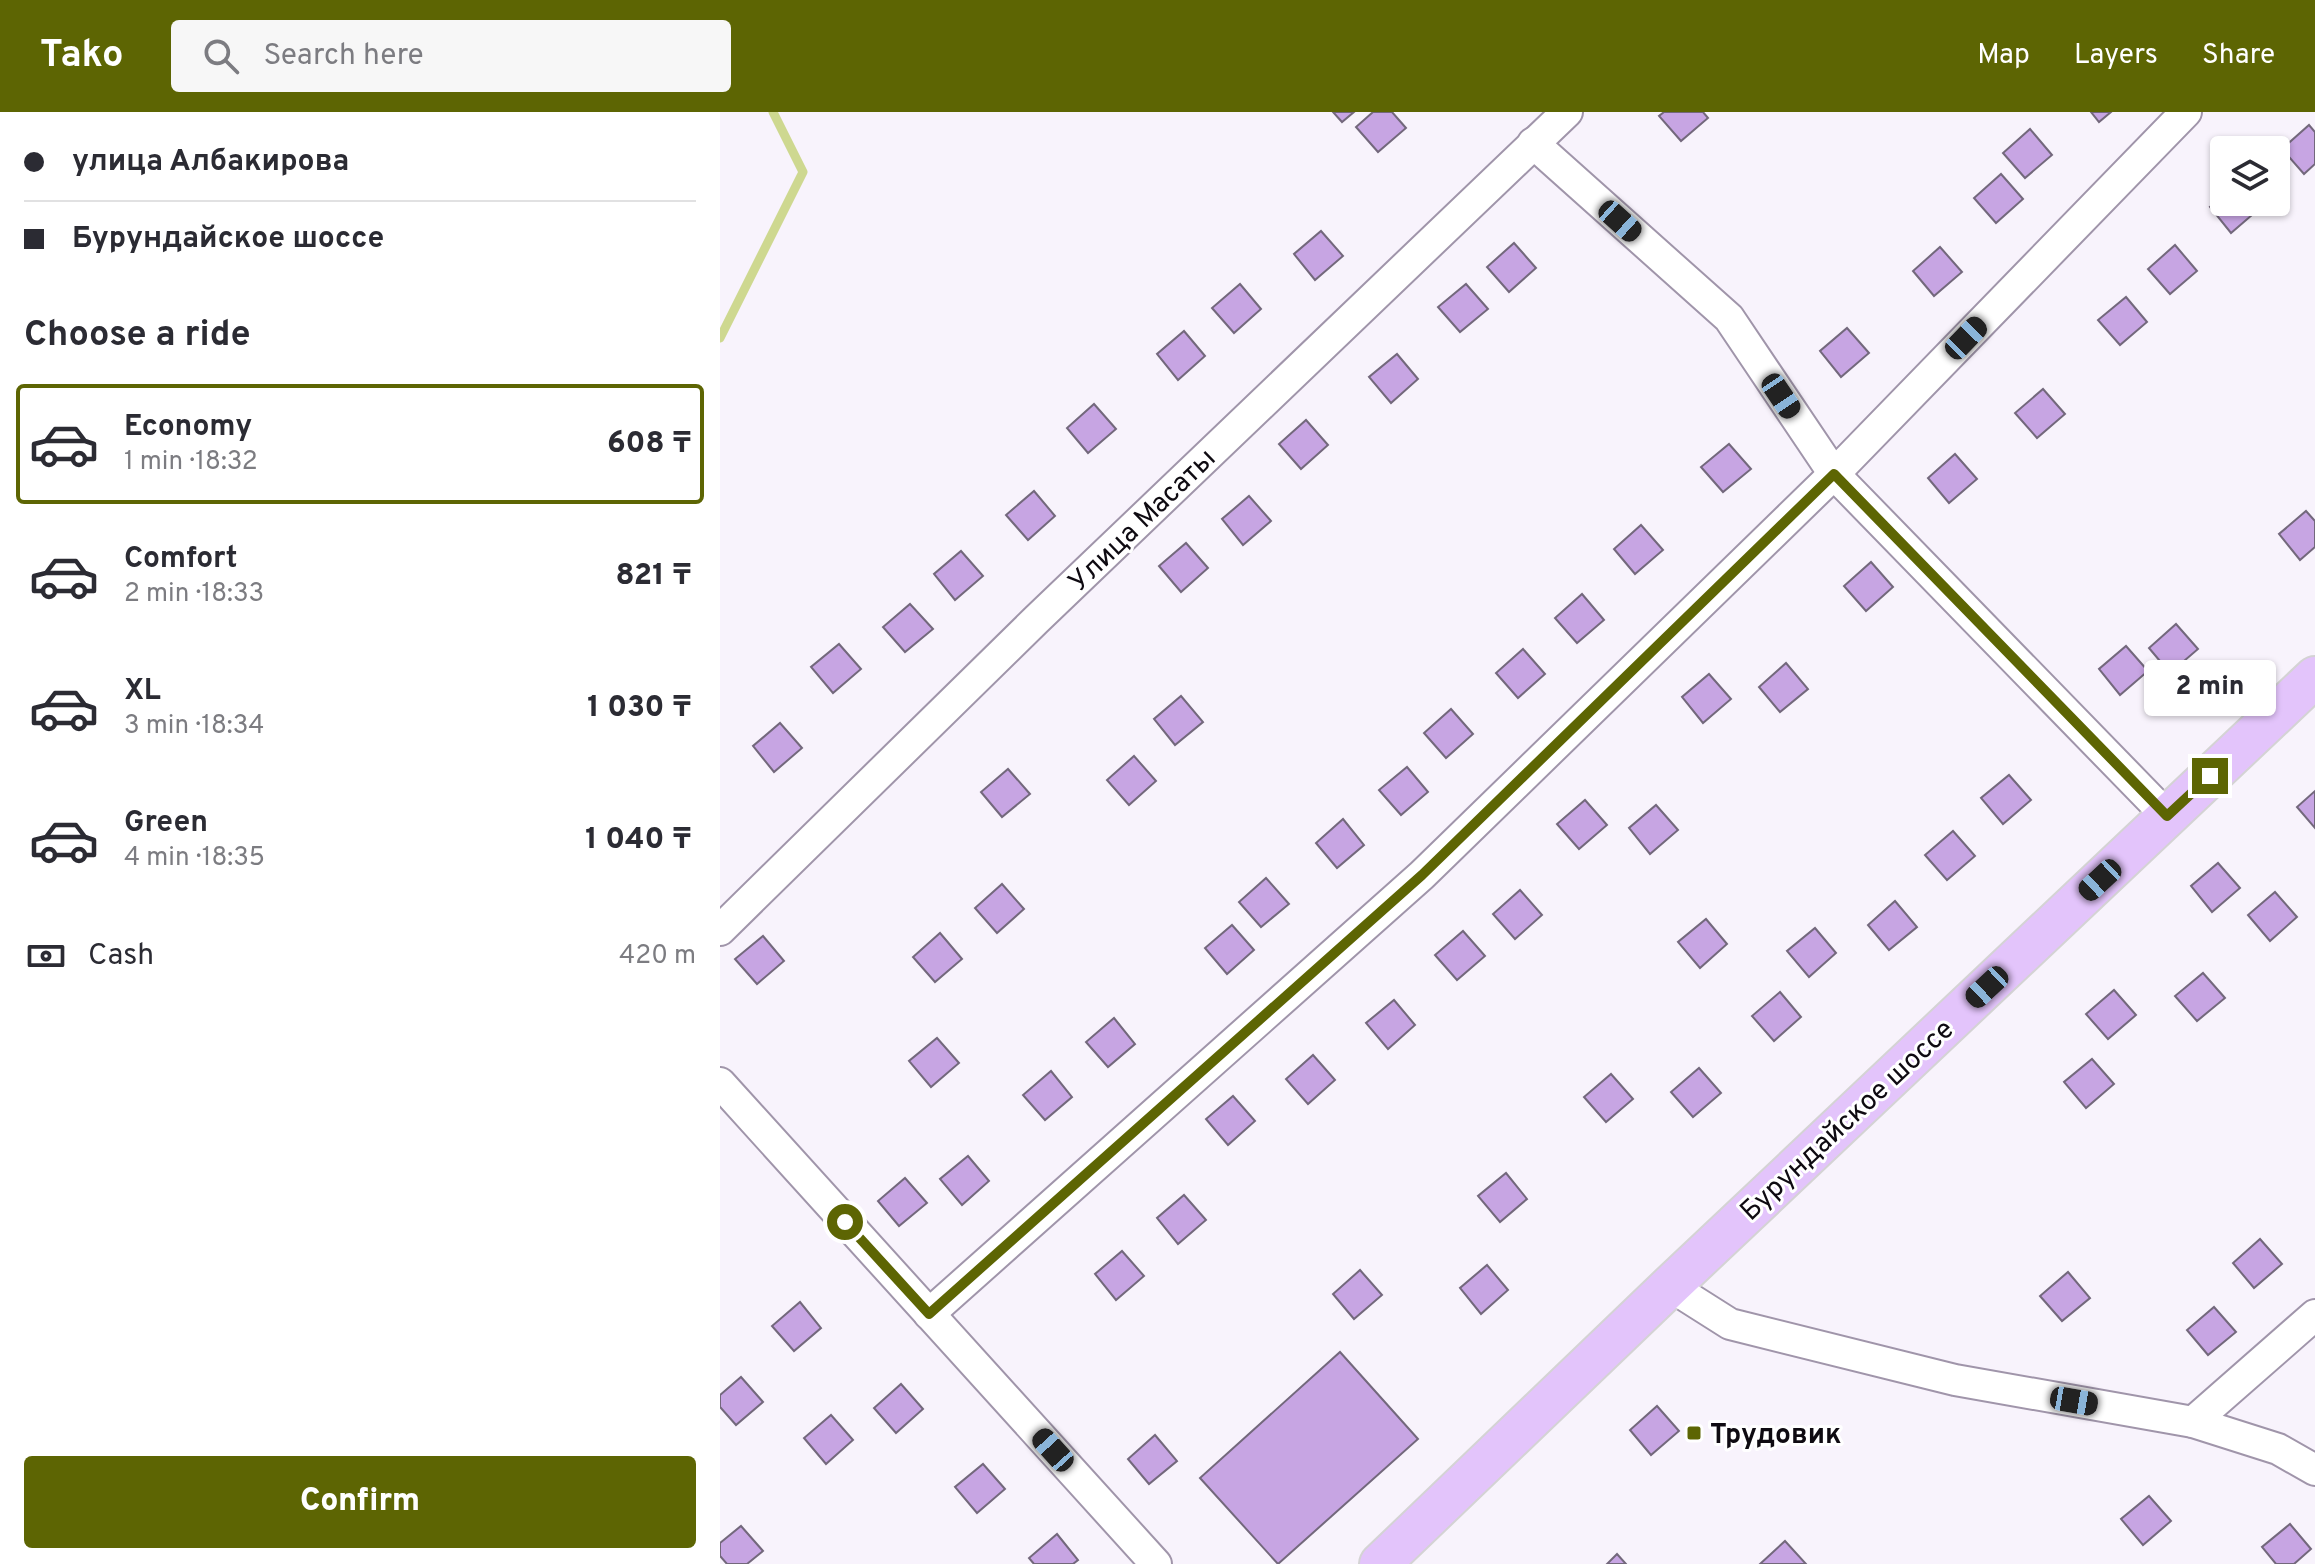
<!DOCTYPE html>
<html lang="en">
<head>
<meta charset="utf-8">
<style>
	:root { --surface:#fff; --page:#f7f7f7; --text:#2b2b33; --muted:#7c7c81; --line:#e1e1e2; --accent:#5d6503 }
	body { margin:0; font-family:Overpass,sans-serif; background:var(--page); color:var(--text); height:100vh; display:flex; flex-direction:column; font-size:30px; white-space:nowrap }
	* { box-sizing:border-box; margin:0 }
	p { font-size:26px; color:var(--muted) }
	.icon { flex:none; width:44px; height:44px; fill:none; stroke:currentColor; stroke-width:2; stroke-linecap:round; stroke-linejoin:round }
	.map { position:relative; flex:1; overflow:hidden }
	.sheet { display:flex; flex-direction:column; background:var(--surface); width:720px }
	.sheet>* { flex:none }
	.top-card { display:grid; align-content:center; height:176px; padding:0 24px; background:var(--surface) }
	.tools { position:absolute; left:1490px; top:24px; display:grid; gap:16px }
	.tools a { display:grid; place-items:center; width:80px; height:80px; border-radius:8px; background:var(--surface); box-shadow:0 2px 6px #0004; font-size:40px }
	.end { position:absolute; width:36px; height:36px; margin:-18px; border:10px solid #5d6503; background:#fff; box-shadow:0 0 0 4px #fff }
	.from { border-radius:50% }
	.bubble { position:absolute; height:56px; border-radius:8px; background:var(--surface); box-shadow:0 2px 6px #0004; font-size:26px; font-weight:800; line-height:56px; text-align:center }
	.car { position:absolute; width:24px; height:48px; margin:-24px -12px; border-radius:10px; box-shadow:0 0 6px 2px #0007; background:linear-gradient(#222 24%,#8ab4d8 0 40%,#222 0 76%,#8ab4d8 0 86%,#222 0) }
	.top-card b { display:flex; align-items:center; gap:28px; height:76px; font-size:30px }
	.top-card b+b { border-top:2px solid var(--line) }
	.top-card i { width:20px; height:20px; background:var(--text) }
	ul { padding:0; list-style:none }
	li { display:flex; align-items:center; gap:24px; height:120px; margin:0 16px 12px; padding:0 8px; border:4px solid transparent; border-radius:8px }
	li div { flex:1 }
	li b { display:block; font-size:30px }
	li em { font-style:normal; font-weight:800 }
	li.active { border-color:var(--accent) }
	li>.icon { width:72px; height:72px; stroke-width:1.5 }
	h2 { padding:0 24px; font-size:36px; line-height:96px }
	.pay { display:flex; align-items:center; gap:20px; height:88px; padding:0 24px; font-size:30px }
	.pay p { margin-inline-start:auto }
	.button { display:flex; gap:16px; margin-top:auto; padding:16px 24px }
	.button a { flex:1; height:92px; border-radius:8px; background:var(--accent); color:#fff; font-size:32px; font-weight:800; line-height:92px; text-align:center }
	header { display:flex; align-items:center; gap:48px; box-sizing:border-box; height:112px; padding:0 40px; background:var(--accent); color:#fff }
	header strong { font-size:38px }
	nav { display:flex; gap:44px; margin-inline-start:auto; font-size:28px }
	.search { width:560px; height:72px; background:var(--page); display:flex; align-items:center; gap:20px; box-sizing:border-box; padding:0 28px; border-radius:8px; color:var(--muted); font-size:30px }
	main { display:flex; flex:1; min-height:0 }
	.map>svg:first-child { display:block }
</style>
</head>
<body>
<header>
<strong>Tako</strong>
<div class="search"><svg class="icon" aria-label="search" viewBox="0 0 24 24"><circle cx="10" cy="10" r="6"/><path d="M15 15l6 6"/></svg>Search here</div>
<nav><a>Map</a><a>Layers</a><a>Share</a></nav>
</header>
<main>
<section class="sheet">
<div class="top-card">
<b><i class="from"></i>улица Албакирова</b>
<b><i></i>Бурундайское шоссе</b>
</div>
<h2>Choose a ride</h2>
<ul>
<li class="active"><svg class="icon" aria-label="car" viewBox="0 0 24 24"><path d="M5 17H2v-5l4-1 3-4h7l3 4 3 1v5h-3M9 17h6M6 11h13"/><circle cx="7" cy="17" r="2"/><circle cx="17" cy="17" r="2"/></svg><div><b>Economy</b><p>1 min · 18:32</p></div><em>608 ₸</em></li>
<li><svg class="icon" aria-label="car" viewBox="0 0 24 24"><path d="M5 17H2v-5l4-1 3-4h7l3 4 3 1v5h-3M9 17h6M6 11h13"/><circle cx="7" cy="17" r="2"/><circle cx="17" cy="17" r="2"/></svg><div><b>Comfort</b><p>2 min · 18:33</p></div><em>821 ₸</em></li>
<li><svg class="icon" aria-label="car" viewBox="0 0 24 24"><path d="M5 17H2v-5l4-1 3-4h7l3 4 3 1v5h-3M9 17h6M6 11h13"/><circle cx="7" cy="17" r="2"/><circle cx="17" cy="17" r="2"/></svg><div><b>XL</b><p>3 min · 18:34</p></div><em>1 030 ₸</em></li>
<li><svg class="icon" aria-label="car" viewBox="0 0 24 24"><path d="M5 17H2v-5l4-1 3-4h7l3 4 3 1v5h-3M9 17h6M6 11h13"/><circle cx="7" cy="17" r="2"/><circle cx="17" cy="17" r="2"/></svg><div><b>Green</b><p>4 min · 18:35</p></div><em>1 040 ₸</em></li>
</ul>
<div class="pay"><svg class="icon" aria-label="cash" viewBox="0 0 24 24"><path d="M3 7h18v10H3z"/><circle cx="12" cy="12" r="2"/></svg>Cash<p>420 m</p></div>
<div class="button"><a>Confirm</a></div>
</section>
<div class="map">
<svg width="1595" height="1452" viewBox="0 0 1595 1452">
	<rect width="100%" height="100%" fill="#f8f3fc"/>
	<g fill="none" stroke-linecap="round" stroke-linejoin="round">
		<polyline stroke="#ced890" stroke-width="9" points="0,226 83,60 53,0"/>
	</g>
	<g fill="#c7a5e3" stroke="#73687c" stroke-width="2">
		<polygon points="613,0 634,0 622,10"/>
		<polygon points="653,0 672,0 686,16 658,40 636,15"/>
		<polygon points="944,0 983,0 988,6 961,29 939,4"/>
		<polygon points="1371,0 1391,0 1379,10"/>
		<polygon points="1589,13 1595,20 1595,52 1584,62 1562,37"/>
		<polygon points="1310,17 1332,43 1305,66 1283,41"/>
		<polygon points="1281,62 1303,87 1276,111 1254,86"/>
		<polygon points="1504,83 1504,90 1533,90 1539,97 1511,121 1490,95"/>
		<polygon points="601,119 623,144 595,168 574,142"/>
		<polygon points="794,131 816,156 789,180 767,155"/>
		<polygon points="1455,133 1477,159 1450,182 1428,157"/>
		<polygon points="1220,135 1242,160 1214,184 1193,159"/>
		<polygon points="520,172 541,197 514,221 492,196"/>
		<polygon points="746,172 768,197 740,220 718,195"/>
		<polygon points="1406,185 1427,210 1400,233 1378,208"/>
		<polygon points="1127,216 1149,241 1121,265 1100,239"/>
		<polygon points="464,219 485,244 458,268 437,242"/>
		<polygon points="677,242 698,267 671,291 649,265"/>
		<polygon points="1323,277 1345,302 1317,326 1295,301"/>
		<polygon points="374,292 396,317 368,341 347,316"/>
		<polygon points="586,308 608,333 581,357 559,332"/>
		<polygon points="1009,332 1031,357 1003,380 981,355"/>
		<polygon points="1235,342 1257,367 1229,391 1208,366"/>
		<polygon points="314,379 335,404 308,428 286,403"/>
		<polygon points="529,384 551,409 523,433 502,407"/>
		<polygon points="1586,399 1595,409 1595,435 1580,448 1559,422"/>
		<polygon points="921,413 943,438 915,462 894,437"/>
		<polygon points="466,431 488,456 461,480 439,454"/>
		<polygon points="241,439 263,464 235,488 214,462"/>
		<polygon points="1151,450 1173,475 1146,499 1124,474"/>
		<polygon points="862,482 884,508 857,531 835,506"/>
		<polygon points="190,492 213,517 185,540 163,515"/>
		<polygon points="1456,512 1478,537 1450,561 1429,536"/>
		<polygon points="119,532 141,557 113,581 91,555"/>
		<polygon points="1406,534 1428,559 1400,583 1379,557"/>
		<polygon points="803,537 825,562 798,586 776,561"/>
		<polygon points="1066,551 1088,577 1060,600 1039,575"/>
		<polygon points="989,562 1011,587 983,611 962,585"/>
		<polygon points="461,584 483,610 455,633 434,607"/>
		<polygon points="731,597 753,622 726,646 704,621"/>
		<polygon points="60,611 82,636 54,660 33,634"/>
		<polygon points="414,644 436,669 409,693 387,668"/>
		<polygon points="687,655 708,680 681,703 659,678"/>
		<polygon points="288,657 310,682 282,705 261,680"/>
		<polygon points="1289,663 1311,688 1283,712 1261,686"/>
		<polygon points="1595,679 1595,716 1577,695"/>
		<polygon points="865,688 887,713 859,737 837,712"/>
		<polygon points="936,693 958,718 930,742 909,716"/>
		<polygon points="623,707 644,733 617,756 596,731"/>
		<polygon points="1233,719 1255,744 1227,768 1205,743"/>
		<polygon points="1498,751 1520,776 1492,800 1471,774"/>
		<polygon points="546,766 569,792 541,815 519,790"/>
		<polygon points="282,772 304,797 277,821 255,796"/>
		<polygon points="800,778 822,803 795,827 773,802"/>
		<polygon points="1555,780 1577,805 1550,829 1528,803"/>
		<polygon points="1175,789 1197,815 1169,838 1148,813"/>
		<polygon points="986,807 1007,832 980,856 958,830"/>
		<polygon points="512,813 534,838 507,862 485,836"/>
		<polygon points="1095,816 1116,841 1089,865 1067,839"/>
		<polygon points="743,819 765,844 737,868 715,843"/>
		<polygon points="220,821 242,847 215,870 193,845"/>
		<polygon points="43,824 64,849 37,872 15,847"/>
		<polygon points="1483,861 1505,886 1477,909 1455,884"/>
		<polygon points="1394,878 1416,903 1388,927 1366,902"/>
		<polygon points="1060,880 1081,905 1054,929 1032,904"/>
		<polygon points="674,888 695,913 668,937 646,911"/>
		<polygon points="394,906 415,932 388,955 366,930"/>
		<polygon points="217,926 239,951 211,975 189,949"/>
		<polygon points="593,943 615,968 588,992 566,967"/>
		<polygon points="1372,947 1394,972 1366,996 1344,970"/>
		<polygon points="979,956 1001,981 973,1005 951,980"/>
		<polygon points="331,959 352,985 325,1008 303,983"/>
		<polygon points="891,962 913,987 886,1010 864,985"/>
		<polygon points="513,984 535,1009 508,1033 486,1007"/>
		<polygon points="248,1044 269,1069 242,1093 220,1067"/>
		<polygon points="786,1061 807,1087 780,1110 758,1084"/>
		<polygon points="185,1066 207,1091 179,1114 158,1089"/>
		<polygon points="464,1083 486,1108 458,1132 437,1106"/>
		<polygon points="1540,1127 1562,1152 1534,1176 1513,1151"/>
		<polygon points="402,1139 424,1164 396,1188 375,1162"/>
		<polygon points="767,1153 788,1178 761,1202 740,1176"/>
		<polygon points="640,1158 662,1183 634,1207 613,1182"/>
		<polygon points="1348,1160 1370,1186 1342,1209 1320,1184"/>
		<polygon points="80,1190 101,1216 74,1239 52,1214"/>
		<polygon points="1494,1195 1516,1220 1488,1243 1467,1218"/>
		<polygon points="620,1240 698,1327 558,1452 480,1366"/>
		<polygon points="21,1265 43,1290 16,1313 0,1295 0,1283"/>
		<polygon points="181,1272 203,1297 176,1321 154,1296"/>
		<polygon points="937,1294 959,1319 931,1343 910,1318"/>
		<polygon points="111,1303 133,1328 106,1352 84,1326"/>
		<polygon points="435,1323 457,1349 429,1372 408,1347"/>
		<polygon points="263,1352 285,1377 257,1401 235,1375"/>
		<polygon points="1429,1384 1451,1409 1423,1433 1401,1407"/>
		<polygon points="1570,1412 1591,1437 1574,1452 1556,1452 1542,1435"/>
		<polygon points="21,1414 43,1439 27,1452 7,1452 0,1444 0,1431"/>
		<polygon points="337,1422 358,1448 353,1452 314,1452 309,1446"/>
		<polygon points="1065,1429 1086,1452 1040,1452"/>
		<polygon points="897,1442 906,1452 887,1452"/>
	</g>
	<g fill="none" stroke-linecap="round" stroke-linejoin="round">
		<g stroke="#a095aa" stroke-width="34">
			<g id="minor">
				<polyline points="813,31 1009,206 1114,362 1447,704"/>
				<polyline points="0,818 316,508 847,0"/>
				<polyline points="0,971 436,1452"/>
				<polyline points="950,1174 1010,1212 1235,1268 1473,1310 1558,1337 1595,1358"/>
				<polyline points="209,1202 702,763 1114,362 1466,0"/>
				<polyline points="1473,1310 1595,1203"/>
			</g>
		</g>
		<g stroke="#d4d3d4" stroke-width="44">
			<polyline id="major" points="660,1452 950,1174 1595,565"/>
		</g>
		<use href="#minor" stroke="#fff" stroke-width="30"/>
		<use href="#major" stroke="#e3c4fb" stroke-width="40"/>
	</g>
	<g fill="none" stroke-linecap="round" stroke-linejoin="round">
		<polyline stroke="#5d6503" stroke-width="10" points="125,1110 209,1202 702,763 1114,362 1447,704 1490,664"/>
	</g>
	<rect fill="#5d6503" stroke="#fff" stroke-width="3" x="966" y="1313" width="16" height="16" rx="4"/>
	<g text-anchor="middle" stroke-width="6" stroke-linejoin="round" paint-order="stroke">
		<g font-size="28" fill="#0e0a11" stroke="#fff">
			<text transform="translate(421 407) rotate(-44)" y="10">Улица Масаты</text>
			<text transform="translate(1126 1007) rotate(-43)" y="10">Бурундайское шоссе</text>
		</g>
		<g font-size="28" font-weight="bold" fill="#0e0a11" stroke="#fff" text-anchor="start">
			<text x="990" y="1331">Трудовик</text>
		</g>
	</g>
</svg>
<div class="tools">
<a><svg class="icon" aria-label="layers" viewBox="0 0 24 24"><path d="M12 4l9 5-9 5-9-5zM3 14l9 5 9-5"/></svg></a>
</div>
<i class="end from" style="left:125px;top:1110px"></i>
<i class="end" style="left:1490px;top:664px"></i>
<div class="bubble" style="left:1424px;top:548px;width:132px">2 min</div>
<i class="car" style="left:900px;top:109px;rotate:132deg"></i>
<i class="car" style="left:1246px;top:226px;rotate:44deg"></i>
<i class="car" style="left:1061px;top:284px;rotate:146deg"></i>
<i class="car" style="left:1380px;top:768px;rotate:227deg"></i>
<i class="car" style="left:1267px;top:875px;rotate:227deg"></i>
<i class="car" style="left:1354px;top:1289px;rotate:100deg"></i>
<i class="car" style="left:333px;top:1338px;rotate:318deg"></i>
</div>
</main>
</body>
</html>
